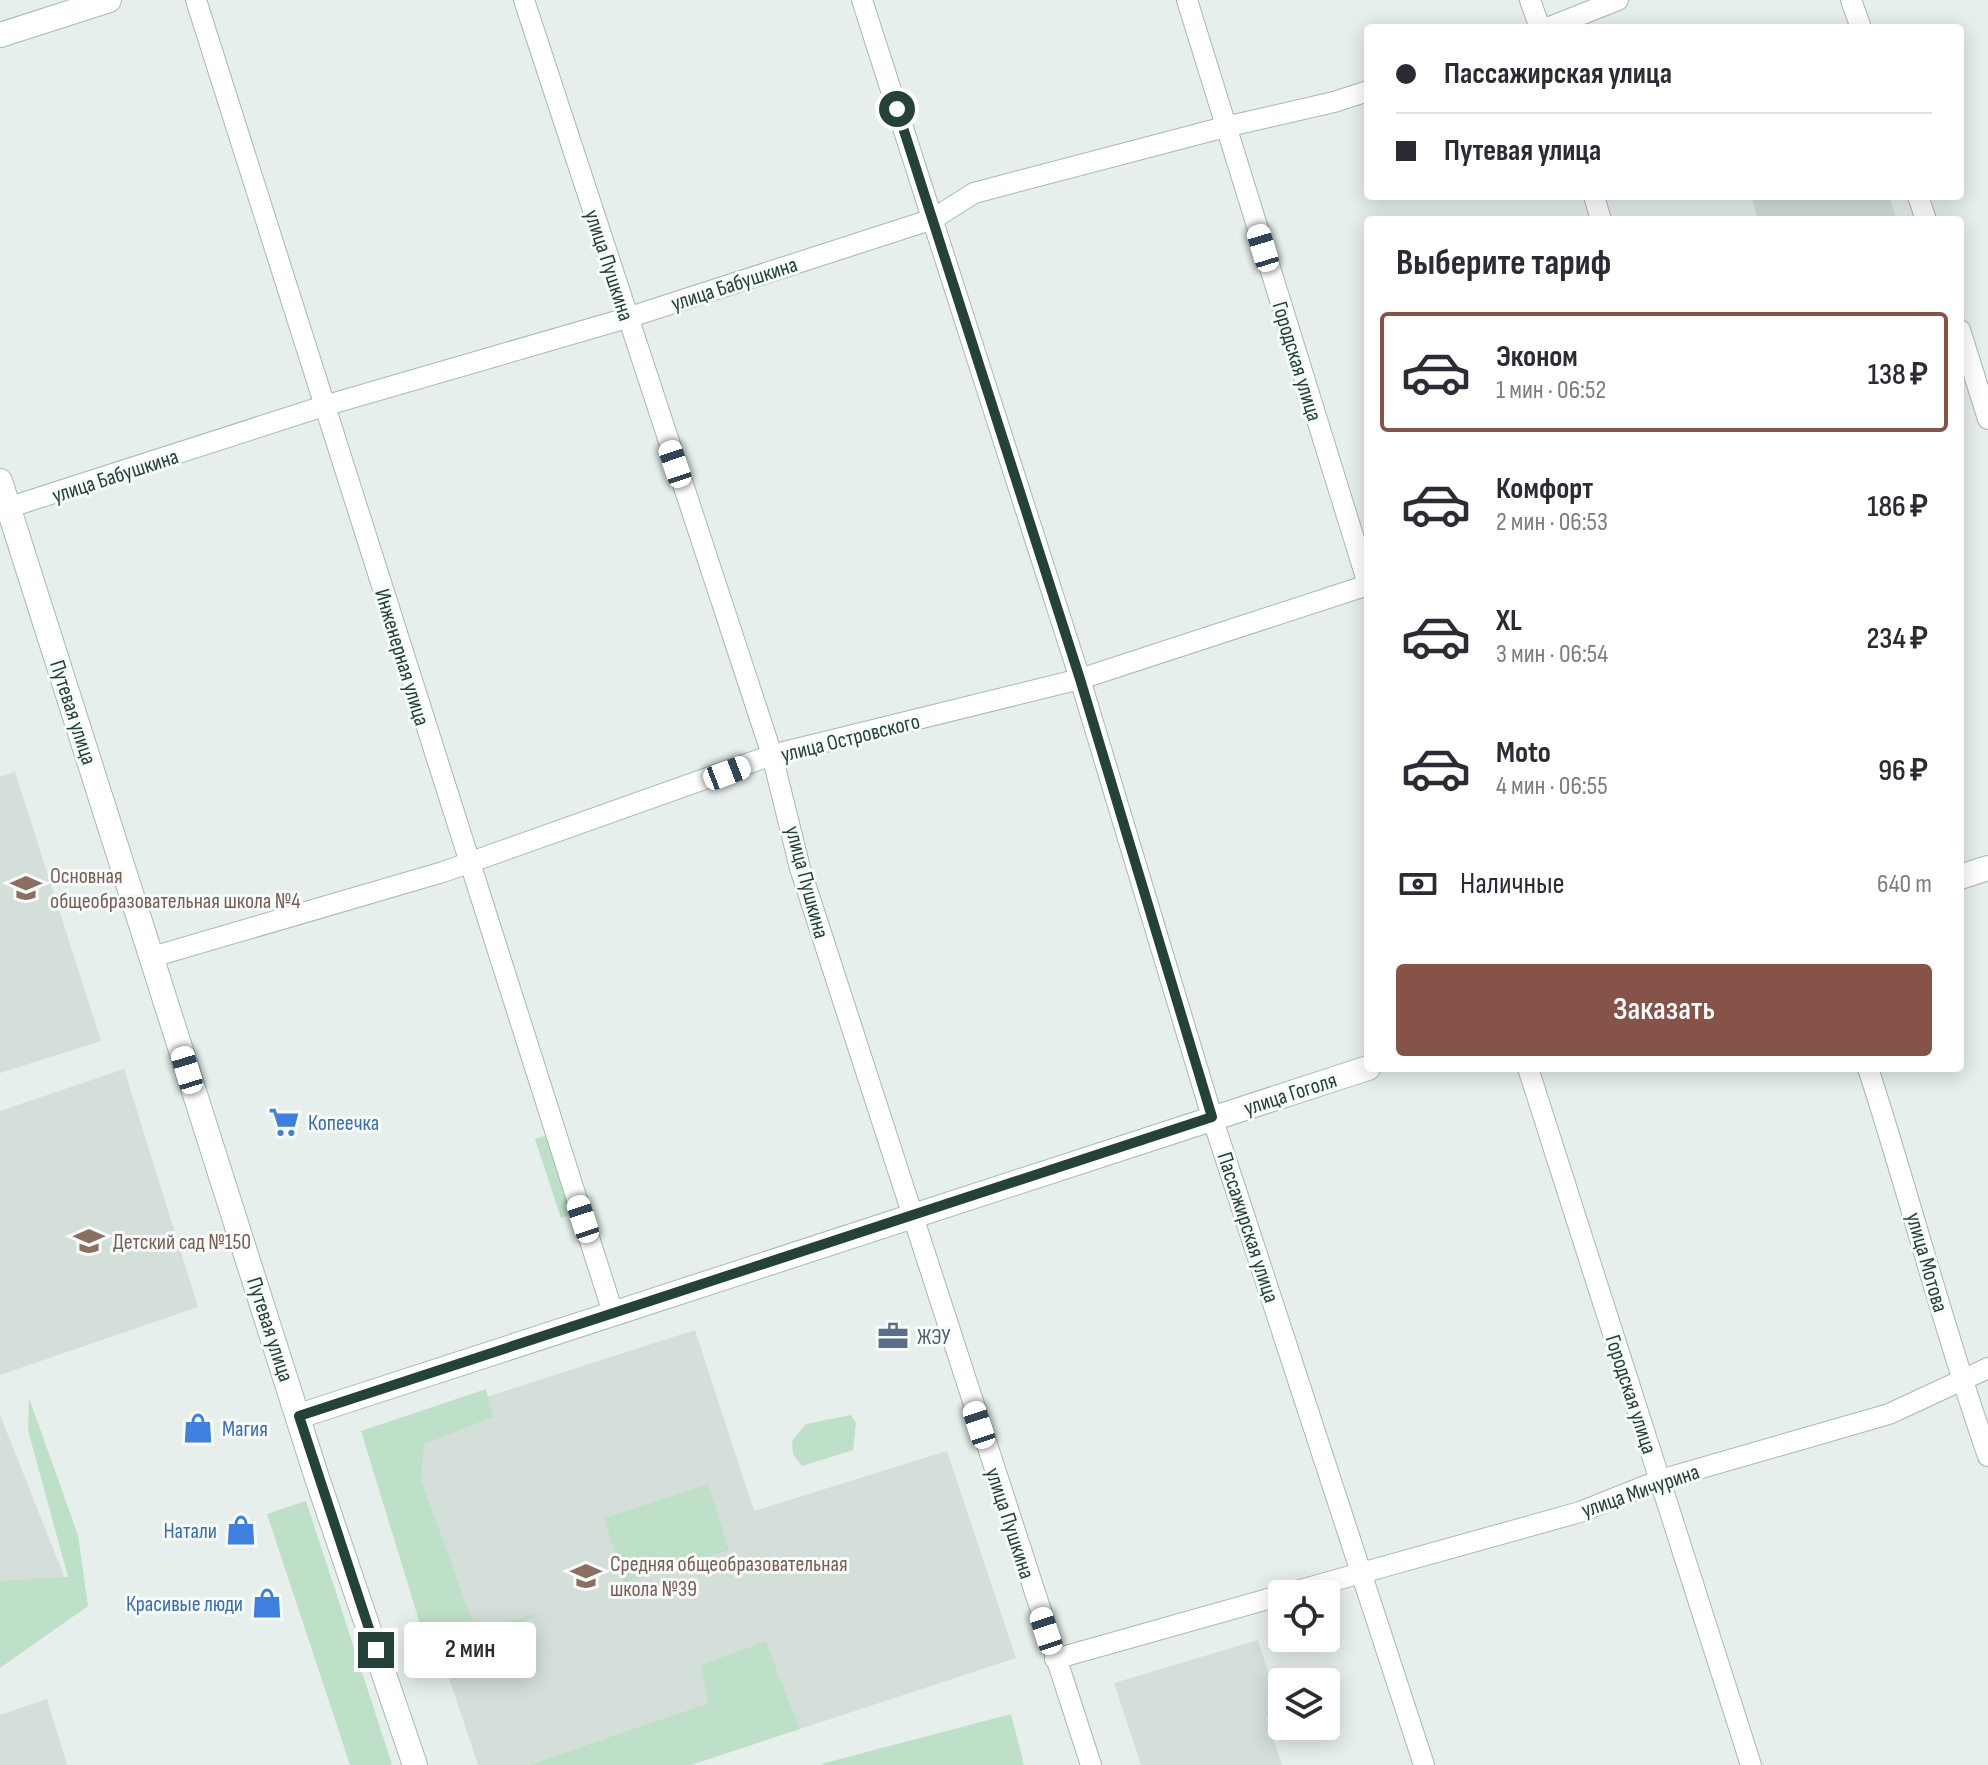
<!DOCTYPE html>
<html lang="ru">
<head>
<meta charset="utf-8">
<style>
	:root { --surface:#fff; --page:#f2f2f3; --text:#2b2b33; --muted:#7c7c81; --line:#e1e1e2; --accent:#855347 }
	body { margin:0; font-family:"Sofia Sans Condensed",sans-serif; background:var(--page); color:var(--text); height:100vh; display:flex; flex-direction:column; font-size:30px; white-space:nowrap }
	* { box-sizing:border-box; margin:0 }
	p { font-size:26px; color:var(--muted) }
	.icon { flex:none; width:44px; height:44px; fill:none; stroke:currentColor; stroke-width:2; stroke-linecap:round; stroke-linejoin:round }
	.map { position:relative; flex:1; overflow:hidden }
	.details { position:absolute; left:1364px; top:216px; width:600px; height:856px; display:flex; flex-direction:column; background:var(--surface); border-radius:8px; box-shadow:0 4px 20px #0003 }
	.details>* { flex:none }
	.top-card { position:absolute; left:1364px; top:24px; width:600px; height:176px; border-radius:8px; box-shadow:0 4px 20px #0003; display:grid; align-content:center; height:176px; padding:0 32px; background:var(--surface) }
	.buttons { position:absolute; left:1268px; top:1580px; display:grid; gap:16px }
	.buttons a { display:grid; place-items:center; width:72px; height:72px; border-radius:8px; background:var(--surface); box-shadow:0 4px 20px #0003; font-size:40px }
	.end { position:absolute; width:36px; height:36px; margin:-18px; border:10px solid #24423a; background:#fff; box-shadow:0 0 0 4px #fff }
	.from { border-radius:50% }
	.bubble { position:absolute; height:56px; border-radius:8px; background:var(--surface); box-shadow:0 4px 20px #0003; font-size:26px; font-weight:600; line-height:56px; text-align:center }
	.car { position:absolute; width:24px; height:48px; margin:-24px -12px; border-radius:10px; box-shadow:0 0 6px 2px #0007; background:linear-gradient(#fff 24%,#345 0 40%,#fff 0 76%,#345 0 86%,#fff 0) }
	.top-card b { display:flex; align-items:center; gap:28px; height:76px; font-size:30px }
	.top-card b+b { border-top:2px solid var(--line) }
	.top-card i { width:20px; height:20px; background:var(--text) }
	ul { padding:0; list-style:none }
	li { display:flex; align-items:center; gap:24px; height:120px; margin:0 16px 12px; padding:0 16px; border:4px solid transparent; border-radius:8px }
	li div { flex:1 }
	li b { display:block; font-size:30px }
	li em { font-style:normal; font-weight:600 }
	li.active { border-color:var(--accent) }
	li>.icon { width:72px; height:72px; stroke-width:1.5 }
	h2 { padding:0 32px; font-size:36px; line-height:96px }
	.pay { display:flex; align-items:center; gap:20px; height:88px; padding:0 32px; font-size:30px }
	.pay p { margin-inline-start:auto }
	.action { display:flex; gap:16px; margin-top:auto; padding:16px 32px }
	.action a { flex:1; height:92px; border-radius:8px; background:var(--accent); color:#fff; font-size:32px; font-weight:600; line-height:92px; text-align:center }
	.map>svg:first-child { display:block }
</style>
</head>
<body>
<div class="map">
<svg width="1988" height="1765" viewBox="0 0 1988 1765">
	<rect width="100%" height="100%" fill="#e6efeb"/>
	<g fill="#d4dfda">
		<polygon points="1751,196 1889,196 1897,220 1758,220"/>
		<polygon points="15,772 101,1041 0,1073 0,777"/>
		<polygon points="124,1069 198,1307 0,1375 0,1111"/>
		<polygon points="695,1330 754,1511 947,1451 1016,1658 800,1729 766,1641 708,1703 528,1765 478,1765 368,1435"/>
		<polygon points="0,1415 68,1586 0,1609"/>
		<polygon points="1258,1640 1281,1712 1266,1717 1282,1765 1141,1765 1114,1683"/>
		<polygon points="47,1699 67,1765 0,1765 0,1715"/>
	</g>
	<g fill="#bfe0c8">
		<polygon points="548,1135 573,1214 561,1218 535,1139"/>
		<polygon points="486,1389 493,1417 424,1444 421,1480 476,1631 539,1613 436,1676 361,1431"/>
		<polygon points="29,1398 78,1535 88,1606 0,1668 0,1581 68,1577 28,1430"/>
		<polygon points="851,1415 856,1423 853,1450 802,1466 793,1454 792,1441 806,1424"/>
		<polygon points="708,1484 729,1550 624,1583 604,1518"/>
		<polygon points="306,1501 392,1764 390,1765 350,1765 267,1514"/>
		<polygon points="766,1641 800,1729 691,1765 528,1765 708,1703 701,1665"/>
		<polygon points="1011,1714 1024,1765 822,1765 821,1764"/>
	</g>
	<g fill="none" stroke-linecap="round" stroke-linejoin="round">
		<g stroke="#a8b8b2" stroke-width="22">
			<g id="street">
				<polyline points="196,0 613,1313"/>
				<polyline points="524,0 772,755 800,868 1091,1765"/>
				<polyline points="862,0 1080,679 1212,1117 1424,1765"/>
				<polyline points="1187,0 1368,584"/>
				<polyline points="1530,0 1540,28"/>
				<polyline points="1851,0 1861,28"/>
				<polyline points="1547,28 1618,0"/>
				<polyline points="1594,196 1601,220"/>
				<polyline points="1918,196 1926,220"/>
				<polyline points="1960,330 1988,419"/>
				<polyline points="7,508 324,406 627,318 933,219 974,193 1225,127 1334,102 1368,91"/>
				<polyline points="152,957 443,872 772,755 1080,679 1368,585"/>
				<polyline points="1528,1068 1751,1765"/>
				<path d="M1868 1068C1910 1197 1943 1328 1988 1456"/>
				<polyline points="1286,1594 1580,1512 1660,1480 1889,1414 1988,1368"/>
				<polyline points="1055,1659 1282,1595"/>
			</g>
		</g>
		<g stroke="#a4bbb3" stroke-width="26">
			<g id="secondary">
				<polyline points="0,35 109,0"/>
				<polyline points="0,481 317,1478 415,1765"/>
				<polyline points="1960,877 1988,868"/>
				<polyline points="299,1416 1368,1068"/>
			</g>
		</g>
		<use href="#street" stroke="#fff" stroke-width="20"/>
		<use href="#secondary" stroke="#fff" stroke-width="24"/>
	</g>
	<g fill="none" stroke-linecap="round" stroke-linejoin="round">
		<polyline stroke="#24423a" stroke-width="10" points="376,1650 299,1416 1212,1117 1080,679 897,109"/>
	</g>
	<defs>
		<g id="school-bare" transform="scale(2.4)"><path d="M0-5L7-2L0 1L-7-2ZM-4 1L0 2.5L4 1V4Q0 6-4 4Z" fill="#8d6e63" stroke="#f7fbf9" stroke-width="2.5" paint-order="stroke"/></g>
		<g id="supermarket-bare" transform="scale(2.4)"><path d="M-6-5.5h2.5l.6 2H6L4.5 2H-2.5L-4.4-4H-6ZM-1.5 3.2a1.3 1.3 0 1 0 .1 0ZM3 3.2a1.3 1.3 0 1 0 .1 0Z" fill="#3f7fe0" stroke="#f7fbf9" stroke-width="2.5" paint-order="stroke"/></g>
		<g id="office-bare" transform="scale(2.4)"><path d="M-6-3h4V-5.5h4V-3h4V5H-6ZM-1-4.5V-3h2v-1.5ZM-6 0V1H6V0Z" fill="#5c6f8a" stroke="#f7fbf9" stroke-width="2.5" paint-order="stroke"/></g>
		<g id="shop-bare" transform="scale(2.4)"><path d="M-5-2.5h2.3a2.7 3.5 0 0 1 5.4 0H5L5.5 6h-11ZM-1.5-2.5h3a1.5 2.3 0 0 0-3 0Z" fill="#3f7fe0" stroke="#f7fbf9" stroke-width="2.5" paint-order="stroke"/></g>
	</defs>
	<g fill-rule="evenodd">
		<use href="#school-bare" x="26" y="888"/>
		<use href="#supermarket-bare" x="284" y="1122"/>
		<use href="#school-bare" x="89" y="1241"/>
		<use href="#office-bare" x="893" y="1336"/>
		<use href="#shop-bare" x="198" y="1428"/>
		<use href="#shop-bare" x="241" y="1530"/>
		<use href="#school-bare" x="586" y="1576"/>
		<use href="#shop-bare" x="267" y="1603"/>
	</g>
	<g text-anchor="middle" stroke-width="6" stroke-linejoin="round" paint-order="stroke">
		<g font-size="22" fill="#24423a" stroke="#f7fbf9">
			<text transform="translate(610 265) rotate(72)" y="8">улица Пушкина</text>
			<text transform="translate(734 283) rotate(-18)" y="8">улица Бабушкина</text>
			<text transform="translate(1298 361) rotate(73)" y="8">Городская улица</text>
			<text transform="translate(115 475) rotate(-18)" y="8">улица Бабушкина</text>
			<text transform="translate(403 657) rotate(73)" y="8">Инженерная улица</text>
			<text transform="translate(74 712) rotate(72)" y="8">Путевая улица</text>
			<text transform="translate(850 737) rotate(-14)" y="8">улица Островского</text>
			<text transform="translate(808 882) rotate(75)" y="8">улица Пушкина</text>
			<text transform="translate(1290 1093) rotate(-18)" y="8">улица Гоголя</text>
			<text transform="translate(1249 1227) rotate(72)" y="8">Пассажирская улица</text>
			<text transform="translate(1928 1262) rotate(74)" y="8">улица Мотова</text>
			<text transform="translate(271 1329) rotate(72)" y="8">Путевая улица</text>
			<text transform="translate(1632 1394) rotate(72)" y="8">Городская улица</text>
			<text transform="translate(1640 1490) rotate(-19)" y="8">улица Мичурина</text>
			<text transform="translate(1011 1523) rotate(72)" y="8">улица Пушкина</text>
		</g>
		<g font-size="22" fill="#785e54" stroke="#f7fbf9" text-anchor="start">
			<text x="50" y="883">Основная<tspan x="50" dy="25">общеобразовательная школа №4</tspan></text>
			<text x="113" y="1249">Детский сад №150</text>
			<text x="610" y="1571">Средняя общеобразовательная<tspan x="610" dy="25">школа №39</tspan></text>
		</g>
		<g font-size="22" fill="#366cbe" stroke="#f7fbf9" text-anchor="start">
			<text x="308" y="1130">Копеечка</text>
			<text x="222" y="1436">Магия</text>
			<text x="217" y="1538" text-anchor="end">Натали</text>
			<text x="243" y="1611" text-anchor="end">Красивые люди</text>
		</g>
		<g font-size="22" fill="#4e5e75" stroke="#f7fbf9" text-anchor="start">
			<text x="917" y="1344">ЖЭУ</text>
		</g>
	</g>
</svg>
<div class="buttons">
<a><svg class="icon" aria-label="locate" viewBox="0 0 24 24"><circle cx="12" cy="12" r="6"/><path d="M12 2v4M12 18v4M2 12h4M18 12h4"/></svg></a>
<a><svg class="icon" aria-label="layers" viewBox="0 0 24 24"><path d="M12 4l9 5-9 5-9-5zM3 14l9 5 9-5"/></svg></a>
</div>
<i class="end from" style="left:897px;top:109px"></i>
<i class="end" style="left:376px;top:1650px"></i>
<div class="bubble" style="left:404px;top:1622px;width:132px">2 мин</div>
<i class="car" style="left:1263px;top:248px;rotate:343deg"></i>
<i class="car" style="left:675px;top:464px;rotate:341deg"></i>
<i class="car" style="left:727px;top:773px;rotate:69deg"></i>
<i class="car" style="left:187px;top:1070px;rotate:343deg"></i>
<i class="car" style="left:583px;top:1219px;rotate:342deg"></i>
<i class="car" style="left:979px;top:1425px;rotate:342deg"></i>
<i class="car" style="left:1046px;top:1631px;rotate:342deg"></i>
<div class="top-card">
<b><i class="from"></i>Пассажирская улица</b>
<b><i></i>Путевая улица</b>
</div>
<section class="details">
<h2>Выберите тариф</h2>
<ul>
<li class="active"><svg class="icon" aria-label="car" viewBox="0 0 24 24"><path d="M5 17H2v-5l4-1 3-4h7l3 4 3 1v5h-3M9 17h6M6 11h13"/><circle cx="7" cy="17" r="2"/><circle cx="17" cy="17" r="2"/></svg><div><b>Эконом</b><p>1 мин · 06:52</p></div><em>138 ₽</em></li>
<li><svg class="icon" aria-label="car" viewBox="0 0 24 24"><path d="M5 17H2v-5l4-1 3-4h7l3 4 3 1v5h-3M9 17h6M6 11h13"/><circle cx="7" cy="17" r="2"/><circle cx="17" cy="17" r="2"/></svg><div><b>Комфорт</b><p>2 мин · 06:53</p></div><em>186 ₽</em></li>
<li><svg class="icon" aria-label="car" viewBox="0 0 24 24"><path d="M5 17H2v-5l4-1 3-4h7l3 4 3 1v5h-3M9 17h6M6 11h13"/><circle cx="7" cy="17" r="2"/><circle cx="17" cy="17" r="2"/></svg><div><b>XL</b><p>3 мин · 06:54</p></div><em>234 ₽</em></li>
<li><svg class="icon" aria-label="car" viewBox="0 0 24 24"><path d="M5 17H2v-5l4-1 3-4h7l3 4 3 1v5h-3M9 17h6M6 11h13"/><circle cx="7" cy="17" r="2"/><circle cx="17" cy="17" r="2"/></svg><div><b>Moto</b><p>4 мин · 06:55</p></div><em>96 ₽</em></li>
</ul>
<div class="pay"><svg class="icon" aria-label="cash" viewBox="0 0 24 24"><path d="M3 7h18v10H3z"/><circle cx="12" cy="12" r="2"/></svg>Наличные<p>640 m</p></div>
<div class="action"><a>Заказать</a></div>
</section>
</div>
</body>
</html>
